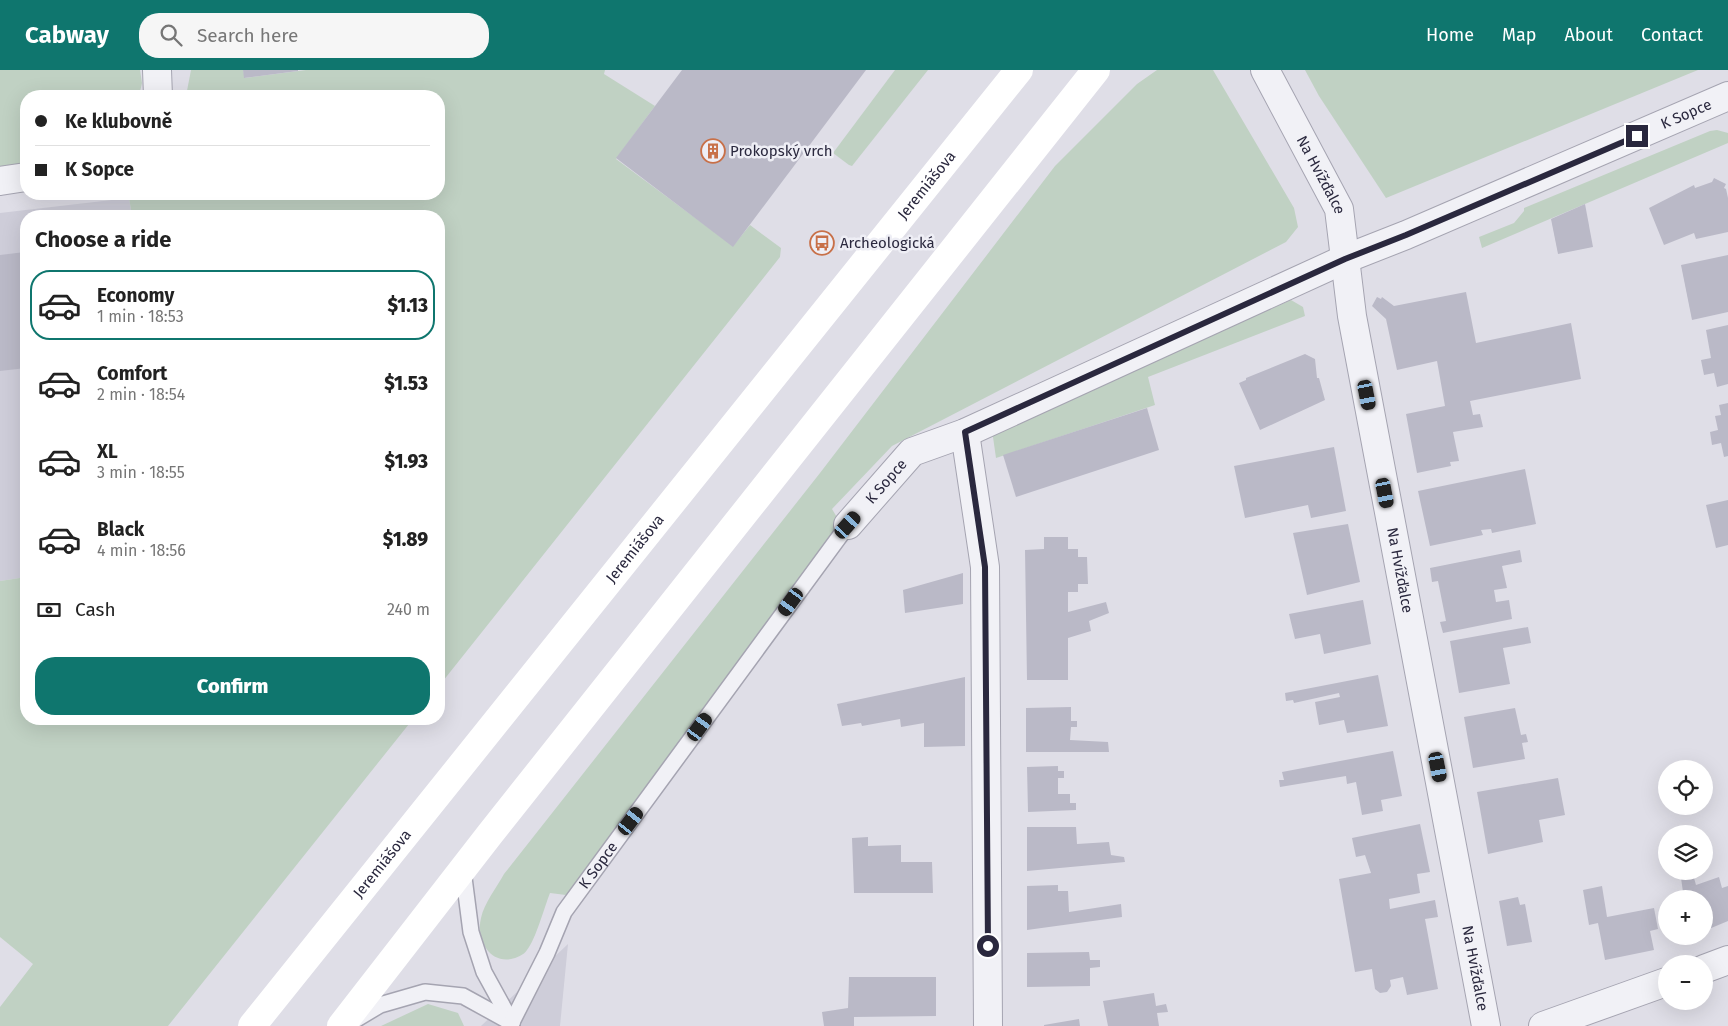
<!DOCTYPE html>
<html lang="en">
<head>
<meta charset="utf-8">
<style>
	:root { --surface:#fff; --page:#f6f6f6; --text:#222; --muted:#767676; --line:#e0e0e0; --accent:#0f766e }
	body { margin:0; font-family:"Fira Sans",sans-serif; background:var(--page); color:var(--text); height:100vh; display:flex; flex-direction:column; font-size:19px; white-space:nowrap }
	* { box-sizing:border-box; margin:0 }
	p { font-size:16px; color:var(--muted) }
	.icon { flex:none; width:28px; height:28px; fill:none; stroke:currentColor; stroke-width:2; stroke-linecap:round; stroke-linejoin:round }
	.map { position:relative; flex:1; overflow:hidden }
	.side { position:absolute; left:20px; top:140px; width:425px; height:515px; display:flex; flex-direction:column; background:var(--surface); border-radius:20px; box-shadow:0 5px 20px #0002 }
	.side>* { flex:none }
	.guide { position:absolute; left:20px; top:20px; width:425px; height:110px; border-radius:20px; box-shadow:0 5px 20px #0002; display:grid; align-content:center; height:110px; padding:0 15px; background:var(--surface) }
	.controls { position:absolute; left:1658px; top:690px; display:grid; gap:10px }
	.controls a { display:grid; place-items:center; width:55px; height:55px; border-radius:50%; background:var(--surface); box-shadow:0 5px 20px #0002; font-size:25px }
	.end { position:absolute; width:22px; height:22px; margin:-11px; border:6px solid #2a283e; background:#fff; box-shadow:0 0 0 2px #fff }
	.from { border-radius:50% }
	.car { position:absolute; width:15px; height:30px; margin:-15px -8px; border-radius:6px; box-shadow:0 0 4px 1px #0007; background:linear-gradient(#222 24%,#8ab4d8 0 40%,#222 0 76%,#8ab4d8 0 86%,#222 0) }
	.guide b { display:flex; align-items:center; gap:18px; height:48px; font-size:19px }
	.guide b+b { border-top:1px solid var(--line) }
	.guide i { width:12px; height:12px; background:var(--text) }
	ul { padding:0; list-style:none }
	li { display:flex; align-items:center; gap:15px; height:70px; margin:0 10px 8px; padding:0 5px; border:2px solid transparent; border-radius:20px }
	li div { flex:1 }
	li b { display:block; font-size:19px }
	li em { font-style:normal; font-weight:800 }
	li.selected { border-color:var(--accent) }
	li>.icon { width:45px; height:45px; stroke-width:1.5 }
	h2 { padding:0 15px; font-size:22px; line-height:60px }
	.pay { display:flex; align-items:center; gap:12px; height:55px; padding:0 15px; font-size:19px }
	.pay p { margin-inline-start:auto }
	.cta { display:flex; gap:10px; margin-top:auto; padding:10px 15px }
	.cta a { flex:1; height:58px; border-radius:20px; background:var(--accent); color:#fff; font-size:20px; font-weight:800; line-height:58px; text-align:center }
	header { display:flex; align-items:center; gap:30px; box-sizing:border-box; height:70px; padding:0 25px; background:var(--accent); color:#fff }
	header strong { font-size:24px }
	nav { display:flex; gap:28px; margin-inline-start:auto; font-size:18px }
	.search { width:350px; height:45px; background:var(--page); display:flex; align-items:center; gap:12px; box-sizing:border-box; padding:0 18px; border-radius:20px; color:var(--muted); font-size:19px }
	.map>svg:first-child { display:block }
</style>
</head>
<body>
<header>
<strong>Cabway</strong>
<div class="search"><svg class="icon" aria-label="search" viewBox="0 0 24 24"><circle cx="10" cy="10" r="6"/><path d="M15 15l6 6"/></svg>Search here</div>
<nav><a>Home</a><a>Map</a><a>About</a><a>Contact</a></nav>
</header>
<div class="map">
<svg width="1728" height="956" viewBox="0 0 1728 956">
	<rect width="100%" height="100%" fill="#dfdee7"/>
	<g fill="#cecdd9">
		<polygon points="129,128 132,146 26,146 26,507 0,511 0,143"/>
		<polygon points="568,874 560,956 481,956"/>
	</g>
	<g fill="#c0d1c3">
		<polygon points="0,0 140,0 142,13 139,26 26,26 26,98 0,101"/>
		<polygon points="191,0 243,0 245,8 306,0 605,0 604,4 655,36 616,89 733,176 750,155 781,178 780,187 439,616 439,146 132,146 129,128 134,124 439,124 439,26 186,26"/>
		<polygon points="895,0 928,0 852,96 849,95 833,83"/>
		<path d="M1157 0H1213L1294 138 1298 157 1286 172 892 376 832 439 841 454 733 606 566 825 550 823C544 838 536 869 527 880 524 885 516 888 511 889 488 893 476 868 481 848 484 833 497 817 504 804L820 403 1055 96 1137 14Z"/>
		<polygon points="1305,0 1698,0 1386,128 1319,26"/>
		<polygon points="1717,60 1728,63 1728,73 1482,178 1479,167 1514,153 1524,141 1524,138 1710,61"/>
		<polygon points="1291,230 1303,237 1305,246 1148,307 1155,335 996,388 992,360"/>
		<polygon points="26,507 26,649 413,649 168,956 0,956 0,937 33,894 0,867 0,511"/>
		<polygon points="428,934 458,943 464,956 381,956"/>
	</g>
	<g fill="#bab9c7">
		<polygon points="243,0 298,0 298,1 244,8"/>
		<polygon points="682,0 866,0 733,177 616,88"/>
		<polygon points="1714,108 1726,114 1724,118 1726,119 1728,128 1728,162 1696,169 1694,163 1664,175 1649,138 1694,115 1695,118 1712,112"/>
		<polygon points="1585,134 1593,177 1558,184 1551,149"/>
		<polygon points="25,182 26,298 0,301 0,185"/>
		<polygon points="1728,185 1728,242 1692,250 1681,195"/>
		<polygon points="1466,222 1476,273 1571,253 1581,309 1470,331 1473,345 1480,344 1483,357 1453,362 1459,391 1450,392 1451,396 1417,403 1406,344 1445,336 1437,291 1397,300 1386,249 1372,236 1377,227 1381,229 1382,227 1394,236"/>
		<polygon points="1728,255 1728,314 1717,317 1714,303 1704,305 1701,290 1711,288 1706,260"/>
		<polygon points="1305,284 1315,289 1317,308 1319,308 1325,330 1260,360 1239,313 1246,310 1246,308"/>
		<polygon points="1728,333 1728,386 1724,387 1721,373 1712,375 1710,362 1718,360 1715,346 1721,345 1719,335"/>
		<polygon points="1147,338 1159,380 1016,427 1003,385"/>
		<polygon points="1334,377 1346,441 1311,448 1308,435 1245,448 1234,396"/>
		<polygon points="1525,399 1536,454 1492,463 1491,459 1481,460 1483,465 1430,476 1418,421"/>
		<polygon points="1728,430 1728,475 1716,478 1706,435"/>
		<polygon points="1348,454 1360,512 1307,525 1293,463"/>
		<polygon points="1044,467 1068,467 1068,479 1078,479 1078,487 1087,487 1088,514 1078,514 1078,522 1068,522 1068,542 1106,532 1109,543 1089,551 1091,561 1068,568 1068,610 1027,610 1025,480 1044,479"/>
		<polygon points="1520,480 1522,492 1502,496 1507,518 1494,520 1496,532 1509,530 1512,549 1443,563 1440,552 1446,551 1438,511 1432,512 1430,498"/>
		<polygon points="963,503 963,534 905,543 903,520"/>
		<polygon points="1363,530 1371,574 1324,584 1320,564 1295,569 1289,544"/>
		<polygon points="1528,557 1531,573 1503,578 1510,614 1459,623 1450,571"/>
		<polygon points="1378,605 1388,656 1347,663 1344,650 1319,655 1315,632 1340,627 1339,623 1294,633 1293,630 1286,631 1285,623"/>
		<polygon points="965,607 965,676 924,677 924,653 901,657 900,649 862,656 861,653 842,656 837,634"/>
		<polygon points="1071,637 1071,651 1077,651 1077,657 1071,657 1070,670 1108,672 1109,682 1026,682 1026,638"/>
		<polygon points="1515,638 1521,665 1526,664 1528,672 1522,673 1525,689 1473,698 1464,647"/>
		<polygon points="1393,681 1402,726 1381,730 1383,741 1362,745 1356,712 1347,714 1346,706 1280,717 1279,710 1284,710 1282,702"/>
		<polygon points="1058,696 1058,701 1064,701 1064,708 1058,708 1058,724 1070,724 1070,733 1076,733 1076,740 1028,742 1027,697"/>
		<polygon points="1558,708 1565,745 1539,750 1543,772 1488,784 1477,722"/>
		<polygon points="1420,754 1430,802 1417,804 1420,823 1389,829 1390,839 1435,830 1438,847 1425,849 1438,919 1407,925 1403,907 1390,910 1391,916 1387,922 1380,923 1375,919 1372,899 1355,902 1339,809 1371,803 1365,785 1356,787 1352,768"/>
		<polygon points="1027,757 1076,757 1077,774 1109,772 1111,785 1124,787 1125,792 1027,801"/>
		<polygon points="868,767 868,776 901,775 901,792 932,792 933,823 854,823 852,768"/>
		<polygon points="1680,801 1692,801 1696,815 1719,807 1722,818 1728,816 1728,851 1704,861 1704,829 1684,829"/>
		<polygon points="1058,815 1058,821 1068,821 1069,842 1121,834 1122,847 1027,860 1027,816"/>
		<polygon points="1602,816 1607,847 1654,838 1658,859 1650,861 1654,880 1605,890 1598,853 1589,855 1583,820"/>
		<polygon points="1518,827 1520,835 1525,834 1532,872 1507,876 1499,831"/>
		<polygon points="1089,882 1090,890 1100,890 1100,897 1090,898 1090,916 1027,917 1027,883"/>
		<polygon points="849,907 936,907 936,946 854,947 854,956 824,956 822,942 848,938"/>
		<polygon points="1154,923 1156,936 1166,934 1168,942 1157,943 1159,956 1108,956 1103,931"/>
		<polygon points="1079,949 1080,956 1044,956 1044,955"/>
	</g>
	<g fill="none" stroke-linecap="round" stroke-linejoin="round">
		<g stroke="#a5a4b1" stroke-width="18">
			<g id="lane">
				<polyline points="463,800 471,862 484,902 512,953"/>
				<polyline points="355,950 380,935 425,922 463,926 512,953"/>
				<path id="s1" d="M510 956 547 883 564 842 848 455"/>
			</g>
		</g>
		<g stroke="#a5a4b1" stroke-width="30">
			<g id="street">
				<polyline points="157,0 158,26"/>
				<path id="s2" d="M1265 0 1339 139 1352 246 1486 956"/>
				<polyline points="0,111 26,107"/>
				<polyline points="965,363 985,497 988,956"/>
				<path id="s3" d="M848 455 912 382 965 363 1345 189 1406 165 1728 26"/>
				<polyline points="1704,899 1728,890"/>
				<polyline points="1543,956 1666,912"/>
			</g>
		</g>
		<use href="#lane" stroke="#f1f1f6" stroke-width="15"/>
		<use href="#street" stroke="#f1f1f6" stroke-width="28"/>
		<g stroke="#fff" stroke-width="28">
			<path id="s4" d="M252 956 1019 0"/>
			<polyline points="341,956 490,764 1096,0"/>
		</g>
	</g>
	<g fill="none" stroke-linecap="round" stroke-linejoin="round">
		<polyline stroke="#2a283e" stroke-width="6" points="988,876 985,497 965,362 1345,189 1406,165 1637,66"/>
	</g>
	<defs>
		<g id="building-ring" transform="scale(1.25)"><circle r="9.5" fill="#eeeef5" stroke="#c87048" stroke-width="1.5"/><path d="M-4-6H4V6H1V3H-1V6H-4ZM-2.5-4.3h1.7v1.8h-1.7ZM.8-4.3h1.7v1.8H.8ZM-2.5-1h1.7V.8h-1.7ZM.8-1h1.7V.8H.8Z" fill="#c87048"/></g>
		<g id="bus-ring" transform="scale(1.25)"><circle r="9.5" fill="#eeeef5" stroke="#c87048" stroke-width="1.5"/><path d="M-5-6H5V4H4V6H2V4H-2V6H-4V4H-5ZM-3.5-4V0h7V-4ZM-3.5 1.2v1.5H-2V1.2ZM2 1.2v1.5H3.5V1.2Z" fill="#c87048"/></g>
	</defs>
	<g fill-rule="evenodd">
		<use href="#building-ring" x="713" y="81"/>
		<use href="#bus-ring" x="822" y="173"/>
	</g>
	<g text-anchor="middle" stroke-width="5" stroke-linejoin="round" paint-order="stroke">
		<g font-size="15" fill="#2a283e" stroke="#eeeef5">
			<text dy="5" stroke="none"><textPath href="#s3" startOffset="942">K Sopce</textPath></text>
			<text dy="5" stroke="none"><textPath href="#s2" startOffset="119">Na Hvížďalce</textPath></text>
			<text dy="5" stroke="none"><textPath href="#s4" startOffset="1078">Jeremiášova</textPath></text>
			<text dy="5" stroke="none"><textPath href="#s3" startOffset="58">K Sopce</textPath></text>
			<text dy="5" stroke="none"><textPath href="#s4" startOffset="612">Jeremiášova</textPath></text>
			<text dy="5" stroke="none"><textPath href="#s2" startOffset="524">Na Hvížďalce</textPath></text>
			<text dy="5" stroke="none"><textPath href="#s4" startOffset="208">Jeremiášova</textPath></text>
			<text dy="5" stroke="none"><textPath href="#s1" startOffset="184">K Sopce</textPath></text>
			<text dy="5" stroke="none"><textPath href="#s2" startOffset="929">Na Hvížďalce</textPath></text>
		</g>
		<g font-size="15" fill="#2a283e" stroke="#eeeef5" text-anchor="start">
			<text x="730" y="86">Prokopský vrch</text>
			<text x="840" y="178">Archeologická</text>
		</g>
	</g>
</svg>
<div class="controls">
<a><svg class="icon" aria-label="locate" viewBox="0 0 24 24"><circle cx="12" cy="12" r="6"/><path d="M12 2v4M12 18v4M2 12h4M18 12h4"/></svg></a>
<a><svg class="icon" aria-label="layers" viewBox="0 0 24 24"><path d="M12 4l9 5-9 5-9-5zM3 14l9 5 9-5"/></svg></a>
<a>+</a>
<a>−</a>
</div>
<i class="end from" style="left:988px;top:876px"></i>
<i class="end" style="left:1637px;top:66px"></i>
<i class="car" style="left:1367px;top:325px;rotate:169deg"></i>
<i class="car" style="left:1385px;top:423px;rotate:169deg"></i>
<i class="car" style="left:848px;top:455px;rotate:42deg"></i>
<i class="car" style="left:791px;top:532px;rotate:216deg"></i>
<i class="car" style="left:700px;top:657px;rotate:36deg"></i>
<i class="car" style="left:1438px;top:697px;rotate:169deg"></i>
<i class="car" style="left:631px;top:751px;rotate:37deg"></i>
<div class="guide">
<b><i class="from"></i>Ke klubovně</b>
<b><i></i>K Sopce</b>
</div>
<section class="side">
<h2>Choose a ride</h2>
<ul>
<li class="selected"><svg class="icon" aria-label="car" viewBox="0 0 24 24"><path d="M5 17H2v-5l4-1 3-4h7l3 4 3 1v5h-3M9 17h6M6 11h13"/><circle cx="7" cy="17" r="2"/><circle cx="17" cy="17" r="2"/></svg><div><b>Economy</b><p>1 min · 18:53</p></div><em>$1.13</em></li>
<li><svg class="icon" aria-label="car" viewBox="0 0 24 24"><path d="M5 17H2v-5l4-1 3-4h7l3 4 3 1v5h-3M9 17h6M6 11h13"/><circle cx="7" cy="17" r="2"/><circle cx="17" cy="17" r="2"/></svg><div><b>Comfort</b><p>2 min · 18:54</p></div><em>$1.53</em></li>
<li><svg class="icon" aria-label="car" viewBox="0 0 24 24"><path d="M5 17H2v-5l4-1 3-4h7l3 4 3 1v5h-3M9 17h6M6 11h13"/><circle cx="7" cy="17" r="2"/><circle cx="17" cy="17" r="2"/></svg><div><b>XL</b><p>3 min · 18:55</p></div><em>$1.93</em></li>
<li><svg class="icon" aria-label="car" viewBox="0 0 24 24"><path d="M5 17H2v-5l4-1 3-4h7l3 4 3 1v5h-3M9 17h6M6 11h13"/><circle cx="7" cy="17" r="2"/><circle cx="17" cy="17" r="2"/></svg><div><b>Black</b><p>4 min · 18:56</p></div><em>$1.89</em></li>
</ul>
<div class="pay"><svg class="icon" aria-label="cash" viewBox="0 0 24 24"><path d="M3 7h18v10H3z"/><circle cx="12" cy="12" r="2"/></svg>Cash<p>240 m</p></div>
<div class="cta"><a>Confirm</a></div>
</section>
</div>
</body>
</html>
